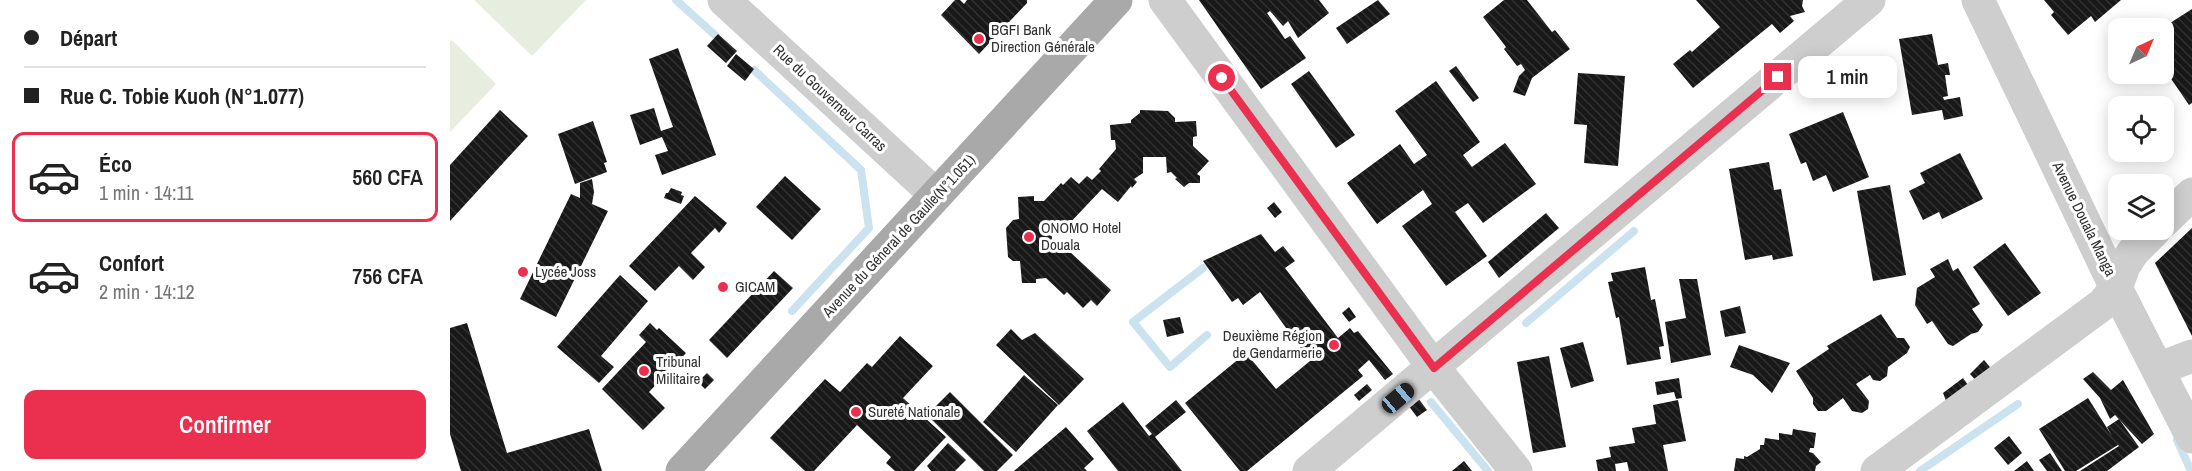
<!DOCTYPE html>
<html lang="fr">
<head>
<meta charset="utf-8">
<style>
	:root { --surface:#fff; --page:#f6f6f6; --text:#222; --muted:#767676; --line:#e0e0e0; --accent:#ea304e }
	body { margin:0; font-family:"Archivo Narrow",sans-serif; background:var(--page); color:var(--text); height:100vh; display:flex; flex-direction:column; font-size:22px; white-space:nowrap }
	* { box-sizing:border-box; margin:0 }
	p { font-size:20px; color:var(--muted) }
	.icon { flex:none; width:33px; height:33px; fill:none; stroke:currentColor; stroke-width:2; stroke-linecap:round; stroke-linejoin:round }
	.map { position:relative; flex:1; overflow:hidden }
	.panel { display:flex; flex-direction:column; background:var(--surface); width:450px }
	.panel>* { flex:none }
	.top-card { display:grid; align-content:center; height:132px; padding:0 24px; background:var(--surface) }
	.needle { width:39px; rotate:44deg }
	.controls { position:absolute; left:1658px; top:18px; display:grid; gap:12px }
	.controls a { display:grid; place-items:center; width:66px; height:66px; border-radius:12px; background:var(--surface); box-shadow:0 3px 15px #0003; font-size:30px }
	.end { position:absolute; width:27px; height:27px; margin:-14px; border:8px solid #ea304e; background:#fff; box-shadow:0 0 0 3px #fff }
	.from { border-radius:50% }
	.bubble { position:absolute; height:42px; border-radius:12px; background:var(--surface); box-shadow:0 3px 15px #0003; font-size:20px; font-weight:600; line-height:42px; text-align:center }
	.car { position:absolute; width:18px; height:36px; margin:-18px -9px; border-radius:8px; box-shadow:0 0 4px 2px #0007; background:linear-gradient(#222 24%,#8ab4d8 0 40%,#222 0 76%,#8ab4d8 0 86%,#222 0) }
	.top-card b { display:flex; align-items:center; gap:21px; height:57px; font-size:22px }
	.top-card b+b { border-top:2px solid var(--line) }
	.top-card i { width:15px; height:15px; background:var(--text) }
	ul { padding:0; list-style:none }
	li { display:flex; align-items:center; gap:18px; height:90px; margin:0 12px 9px; padding:0 12px; border:3px solid transparent; border-radius:12px }
	li div { flex:1 }
	li b { display:block; font-size:22px }
	li em { font-style:normal; font-weight:600 }
	li.current { border-color:var(--accent) }
	li>.icon { width:54px; height:54px; stroke-width:1.5 }
	.cta { display:flex; gap:12px; margin-top:auto; padding:12px 24px }
	.cta a { flex:1; height:69px; border-radius:12px; background:var(--accent); color:#fff; font-size:24px; font-weight:600; line-height:69px; text-align:center }
	main { display:flex; flex:1; min-height:0 }
	.map>svg:first-child { display:block }
</style>
</head>
<body>
<main>
<section class="panel">
<div class="top-card">
<b><i class="from"></i>Départ</b>
<b><i></i>Rue C. Tobie Kuoh (N°1.077)</b>
</div>
<ul>
<li class="current"><svg class="icon" aria-label="car" viewBox="0 0 24 24"><path d="M5 17H2v-5l4-1 3-4h7l3 4 3 1v5h-3M9 17h6M6 11h13"/><circle cx="7" cy="17" r="2"/><circle cx="17" cy="17" r="2"/></svg><div><b>Éco</b><p>1 min · 14:11</p></div><em>560 CFA</em></li>
<li><svg class="icon" aria-label="car" viewBox="0 0 24 24"><path d="M5 17H2v-5l4-1 3-4h7l3 4 3 1v5h-3M9 17h6M6 11h13"/><circle cx="7" cy="17" r="2"/><circle cx="17" cy="17" r="2"/></svg><div><b>Confort</b><p>2 min · 14:12</p></div><em>756 CFA</em></li>
</ul>
<div class="cta"><a>Confirmer</a></div>
</section>
<div class="map">
<svg width="1742" height="471" viewBox="0 0 1742 471">
	<defs>
		<pattern id="building-back-hatch" width="6" height="6" patternUnits="userSpaceOnUse" patternTransform="scale(1.5)"><rect width="6" height="6" fill="#181818"/><path d="M-1 5l2 2M0 0l6 6M5-1l2 2" fill="none" stroke="#313131"/></pattern>
	</defs>
	<rect width="100%" height="100%" fill="#fff"/>
	<g fill="#e8eedf">
		<polygon points="24,0 136,0 82,56"/>
		<polygon points="2,40 46,84 0,132 0,42"/>
	</g>
	<g fill="none" stroke-linecap="round" stroke-linejoin="round">
		<g stroke="#cbe3ee" stroke-width="8">
			<polyline points="226,0 266,36"/>
			<polyline points="304,70 411,170 419,228 342,311"/>
			<polyline points="753,268 683,322 720,367 757,335"/>
			<polyline points="1076,323 1184,231"/>
			<polyline points="981,402 1038,471"/>
			<polyline points="1727,440 1741,471"/>
			<polyline points="1470,471 1568,404"/>
		</g>
	</g>
	<g fill="url(#building-back-hatch)">
		<polygon points="505,0 510,0 514,4 517,0 577,0 577,3 529,54 491,15"/>
		<polygon points="749,0 869,0 879,13 848,38 838,21 833,26 820,11 817,13 835,39 840,36 856,58 811,89"/>
		<polygon points="928,0 940,14 897,44 886,28"/>
		<polygon points="1054,0 1077,0 1102,32 1105,30 1120,49 1082,78 1075,96 1063,92 1069,76 1075,70 1071,64 1067,66 1054,49 1056,47 1033,17"/>
		<polygon points="1246,0 1353,0 1352,6 1355,12 1340,16 1344,21 1330,33 1322,24 1243,88 1223,64 1240,50 1242,52 1270,27"/>
		<polygon points="1594,0 1671,0 1645,22 1641,16 1618,35 1601,15 1604,12"/>
		<polygon points="1742,9 1742,103 1739,105 1713,67 1713,33 1720,29 1717,25"/>
		<polygon points="268,34 287,51 276,63 257,46"/>
		<polygon points="1482,34 1488,65 1498,63 1500,75 1495,75 1498,96 1493,97 1494,100 1510,97 1513,116 1494,120 1492,110 1462,115 1449,39"/>
		<polygon points="228,48 266,155 212,175 205,155 218,151 212,137 190,145 180,115 204,108 211,131 223,127 199,59"/>
		<polygon points="286,54 304,69 295,81 277,66"/>
		<polygon points="1006,66 1029,98 1023,102 999,71"/>
		<polygon points="859,71 905,135 886,148 841,84"/>
		<polygon points="1128,73 1175,76 1168,166 1134,163 1137,125 1124,124"/>
		<polygon points="986,81 1030,142 1013,155 1022,167 1055,143 1086,184 1033,223 1018,203 1005,212 1037,256 996,286 952,226 982,204 973,190 927,224 897,183 950,144 964,164 977,155 945,111"/>
		<polygon points="50,110 78,136 0,221 0,165"/>
		<polygon points="690,110 718,111 725,118 725,122 746,121 747,136 743,137 743,146 759,161 747,174 750,176 750,183 739,183 734,187 725,179 727,178 721,172 717,173 716,157 693,157 693,173 684,179 687,182 682,188 681,186 668,202 652,189 617,226 601,227 603,252 619,251 661,290 647,306 641,300 633,308 617,292 614,295 596,278 586,279 586,283 572,283 570,261 563,261 558,257 556,228 563,220 569,219 568,197 584,196 584,201 594,201 611,183 613,185 621,177 629,184 637,176 642,180 651,171 649,169 666,149 665,140 661,140 660,125 681,123 681,120 690,113"/>
		<polygon points="1393,112 1419,177 1383,192 1376,175 1363,181 1356,162 1351,164 1339,134"/>
		<polygon points="143,121 157,162 154,163 157,172 125,184 108,134"/>
		<polygon points="1510,153 1533,199 1492,219 1489,212 1473,220 1459,191 1475,183 1470,173"/>
		<polygon points="1319,162 1324,190 1331,189 1343,256 1323,260 1322,255 1295,260 1279,169"/>
		<polygon points="335,176 371,209 342,240 306,207"/>
		<polygon points="142,179 144,192 142,204 158,211 106,317 70,299 121,194 130,198 130,183"/>
		<polygon points="1440,185 1456,275 1423,281 1407,191"/>
		<polygon points="221,188 232,192 231,195 234,196 231,204 214,198 216,193 218,193"/>
		<polygon points="245,196 277,223 269,233 265,228 241,253 255,267 243,280 229,266 205,291 179,266"/>
		<polygon points="824,202 832,212 825,218 817,208"/>
		<polygon points="1096,213 1109,228 1049,278 1038,262"/>
		<polygon points="1742,228 1742,336 1705,263"/>
		<polygon points="811,234 825,252 833,246 845,261 835,268 888,338 900,328 904,333 908,331 943,374 935,380 919,360 908,370 913,376 797,471 790,471 735,403 796,353 826,389 860,361 810,292 793,305 788,298 782,302 753,261"/>
		<polygon points="1555,243 1591,293 1558,316 1523,267"/>
		<polygon points="1498,259 1503,271 1508,268 1530,304 1522,309 1533,325 1528,332 1521,334 1503,346 1498,344 1482,321 1477,324 1465,305 1467,288 1485,277 1480,269"/>
		<polygon points="1195,267 1201,300 1205,299 1214,346 1209,347 1211,359 1177,365 1169,317 1166,318 1158,282 1163,281 1161,273"/>
		<polygon points="324,271 343,288 277,358 259,340"/>
		<polygon points="170,275 198,301 151,356 164,367 149,383 107,347"/>
		<polygon points="1229,279 1247,279 1261,355 1221,363 1215,322 1236,318"/>
		<polygon points="1290,306 1296,333 1275,337 1270,311"/>
		<polygon points="899,307 906,317 899,322 892,313"/>
		<polygon points="1431,314 1447,338 1454,338 1460,347 1457,353 1438,367 1437,376 1430,381 1423,380 1420,375 1406,384 1419,401 1418,409 1412,413 1402,411 1393,398 1376,411 1368,411 1363,404 1363,398 1346,371 1379,349 1377,346"/>
		<polygon points="730,317 734,333 717,337 713,320"/>
		<polygon points="17,323 57,453 139,429 152,471 11,471 0,434 0,328"/>
		<polygon points="200,323 207,330 209,328 236,353 199,392 215,408 193,430 152,389 196,342 189,335"/>
		<polygon points="561,329 572,340 585,333 634,379 609,405 546,345"/>
		<polygon points="450,336 483,366 453,398 496,437 464,471 445,471 436,463 441,457 407,425 364,471 355,471 320,438 375,379 390,392 417,363 422,367"/>
		<polygon points="1133,342 1144,381 1121,388 1110,348"/>
		<polygon points="1289,345 1340,363 1322,393 1303,375 1280,367"/>
		<polygon points="1099,356 1116,447 1083,453 1067,362"/>
		<polygon points="1534,360 1544,372 1529,384 1520,374"/>
		<polygon points="1643,372 1661,390 1673,380 1704,434 1692,444 1665,415 1660,419 1650,398 1633,379"/>
		<polygon points="257,373 264,380 255,389 248,382"/>
		<polygon points="574,375 608,405 566,452 533,422"/>
		<polygon points="1229,378 1232,398 1226,399 1224,392 1207,395 1205,382"/>
		<polygon points="1513,378 1521,389 1498,406 1493,393"/>
		<polygon points="917,384 922,390 909,401 904,395"/>
		<polygon points="500,392 563,455 547,471 534,471 477,415"/>
		<polygon points="968,398 977,410 967,417 958,405"/>
		<polygon points="1638,398 1662,436 1657,427 1669,419 1689,447 1657,471 1630,471 1669,446 1668,445 1626,471 1615,471 1589,429"/>
		<polygon points="726,400 736,412 705,437 732,471 668,471 637,431 673,402 699,436 702,434 695,426"/>
		<polygon points="1228,400 1236,441 1213,445 1218,471 1179,471 1177,462 1165,464 1166,471 1148,471 1146,460 1161,457 1159,447 1185,443 1182,428 1206,424 1203,405"/>
		<polygon points="616,427 644,459 634,468 637,471 564,471"/>
		<polygon points="1343,429 1366,433 1364,448 1360,448 1359,452 1363,453 1371,462 1366,466 1365,471 1284,471 1286,458 1294,459 1294,456 1297,457 1310,449 1310,445 1314,445 1315,438 1329,440 1329,433 1342,435"/>
		<polygon points="1559,436 1572,453 1558,465 1544,448"/>
		<polygon points="498,443 516,460 505,471 481,471 477,466"/>
		<polygon points="1600,453 1612,471 1597,471 1589,460"/>
		<polygon points="1014,461 1022,471 1002,471"/>
		<polygon points="1577,461 1584,471 1564,471"/>
	</g>
	<g fill="none" stroke-linecap="round" stroke-linejoin="round">
		<g stroke="#cecece" stroke-width="33">
			<polyline points="274,0 486,195"/>
			<polyline points="715,0 984,368 1066,471"/>
			<polyline points="1528,0 1666,288 1742,437"/>
			<polyline points="1713,222 1742,194"/>
			<polyline points="1708,369 1742,356"/>
			<polyline points="859,471 1419,0"/>
			<polyline points="1427,471 1653,304 1666,288 1674,266 1683,252 1705,230"/>
		</g>
		<polyline stroke="#a9a9a9" stroke-width="33" points="232,471 666,0"/>
	</g>
	<g fill="none" stroke-linecap="round" stroke-linejoin="round">
		<polyline stroke="#ea304e" stroke-width="8" points="772,78 984,368 1328,77"/>
	</g>
	<g fill="#ea304e" stroke="#fff" stroke-width="2">
		<circle cx="529" cy="39" r="6"/>
		<circle cx="579" cy="237" r="6"/>
		<circle cx="73" cy="272" r="6"/>
		<circle cx="273" cy="287" r="6"/>
		<circle cx="884" cy="345" r="6"/>
		<circle cx="194" cy="371" r="6"/>
		<circle cx="406" cy="412" r="6"/>
	</g>
	<g text-anchor="middle" stroke-width="6" stroke-linejoin="round" paint-order="stroke">
		<g font-size="15" fill="#313131" stroke="#fff" text-anchor="start">
			<text x="541" y="35">BGFI Bank<tspan x="541" dy="17">Direction Générale</tspan></text>
			<text x="591" y="233">ONOMO Hotel<tspan x="591" dy="17">Douala</tspan></text>
			<text x="85" y="277">Lycée Joss</text>
			<text x="285" y="292">GICAM</text>
			<text x="872" y="341" text-anchor="end">Deuxième Région<tspan x="872" dy="17">de Gendarmerie</tspan></text>
			<text x="206" y="367">Tribunal<tspan x="206" dy="17">Militaire</tspan></text>
			<text x="418" y="417">Sureté Nationale</text>
		</g>
		<g font-size="15" fill="#313131" stroke="#fff">
			<text transform="translate(380 98) rotate(43)" y="5">Rue du Gouverneur Carras</text>
			<text transform="translate(1634 219) rotate(64)" y="5">Avenue Douala Manga</text>
			<text transform="translate(449 236) rotate(-47)" y="5">Avenue du Géneral de Gaulle(N°1.051)</text>
		</g>
	</g>
</svg>
<div class="controls">
<a><svg class="needle" viewBox="-14 -14 28 28"><path d="M0-13l5 13h-10z" fill="#e53935"/><path d="M0 13l5-13h-10z" fill="#767676"/></svg></a>
<a><svg class="icon" aria-label="locate" viewBox="0 0 24 24"><circle cx="12" cy="12" r="6"/><path d="M12 2v4M12 18v4M2 12h4M18 12h4"/></svg></a>
<a><svg class="icon" aria-label="layers" viewBox="0 0 24 24"><path d="M12 4l9 5-9 5-9-5zM3 14l9 5 9-5"/></svg></a>
</div>
<i class="end from" style="left:772px;top:78px"></i>
<i class="end" style="left:1328px;top:77px"></i>
<div class="bubble" style="left:1348px;top:56px;width:99px">1 min</div>
<i class="car" style="left:948px;top:398px;rotate:50deg"></i>
</div>
</main>
</body>
</html>
